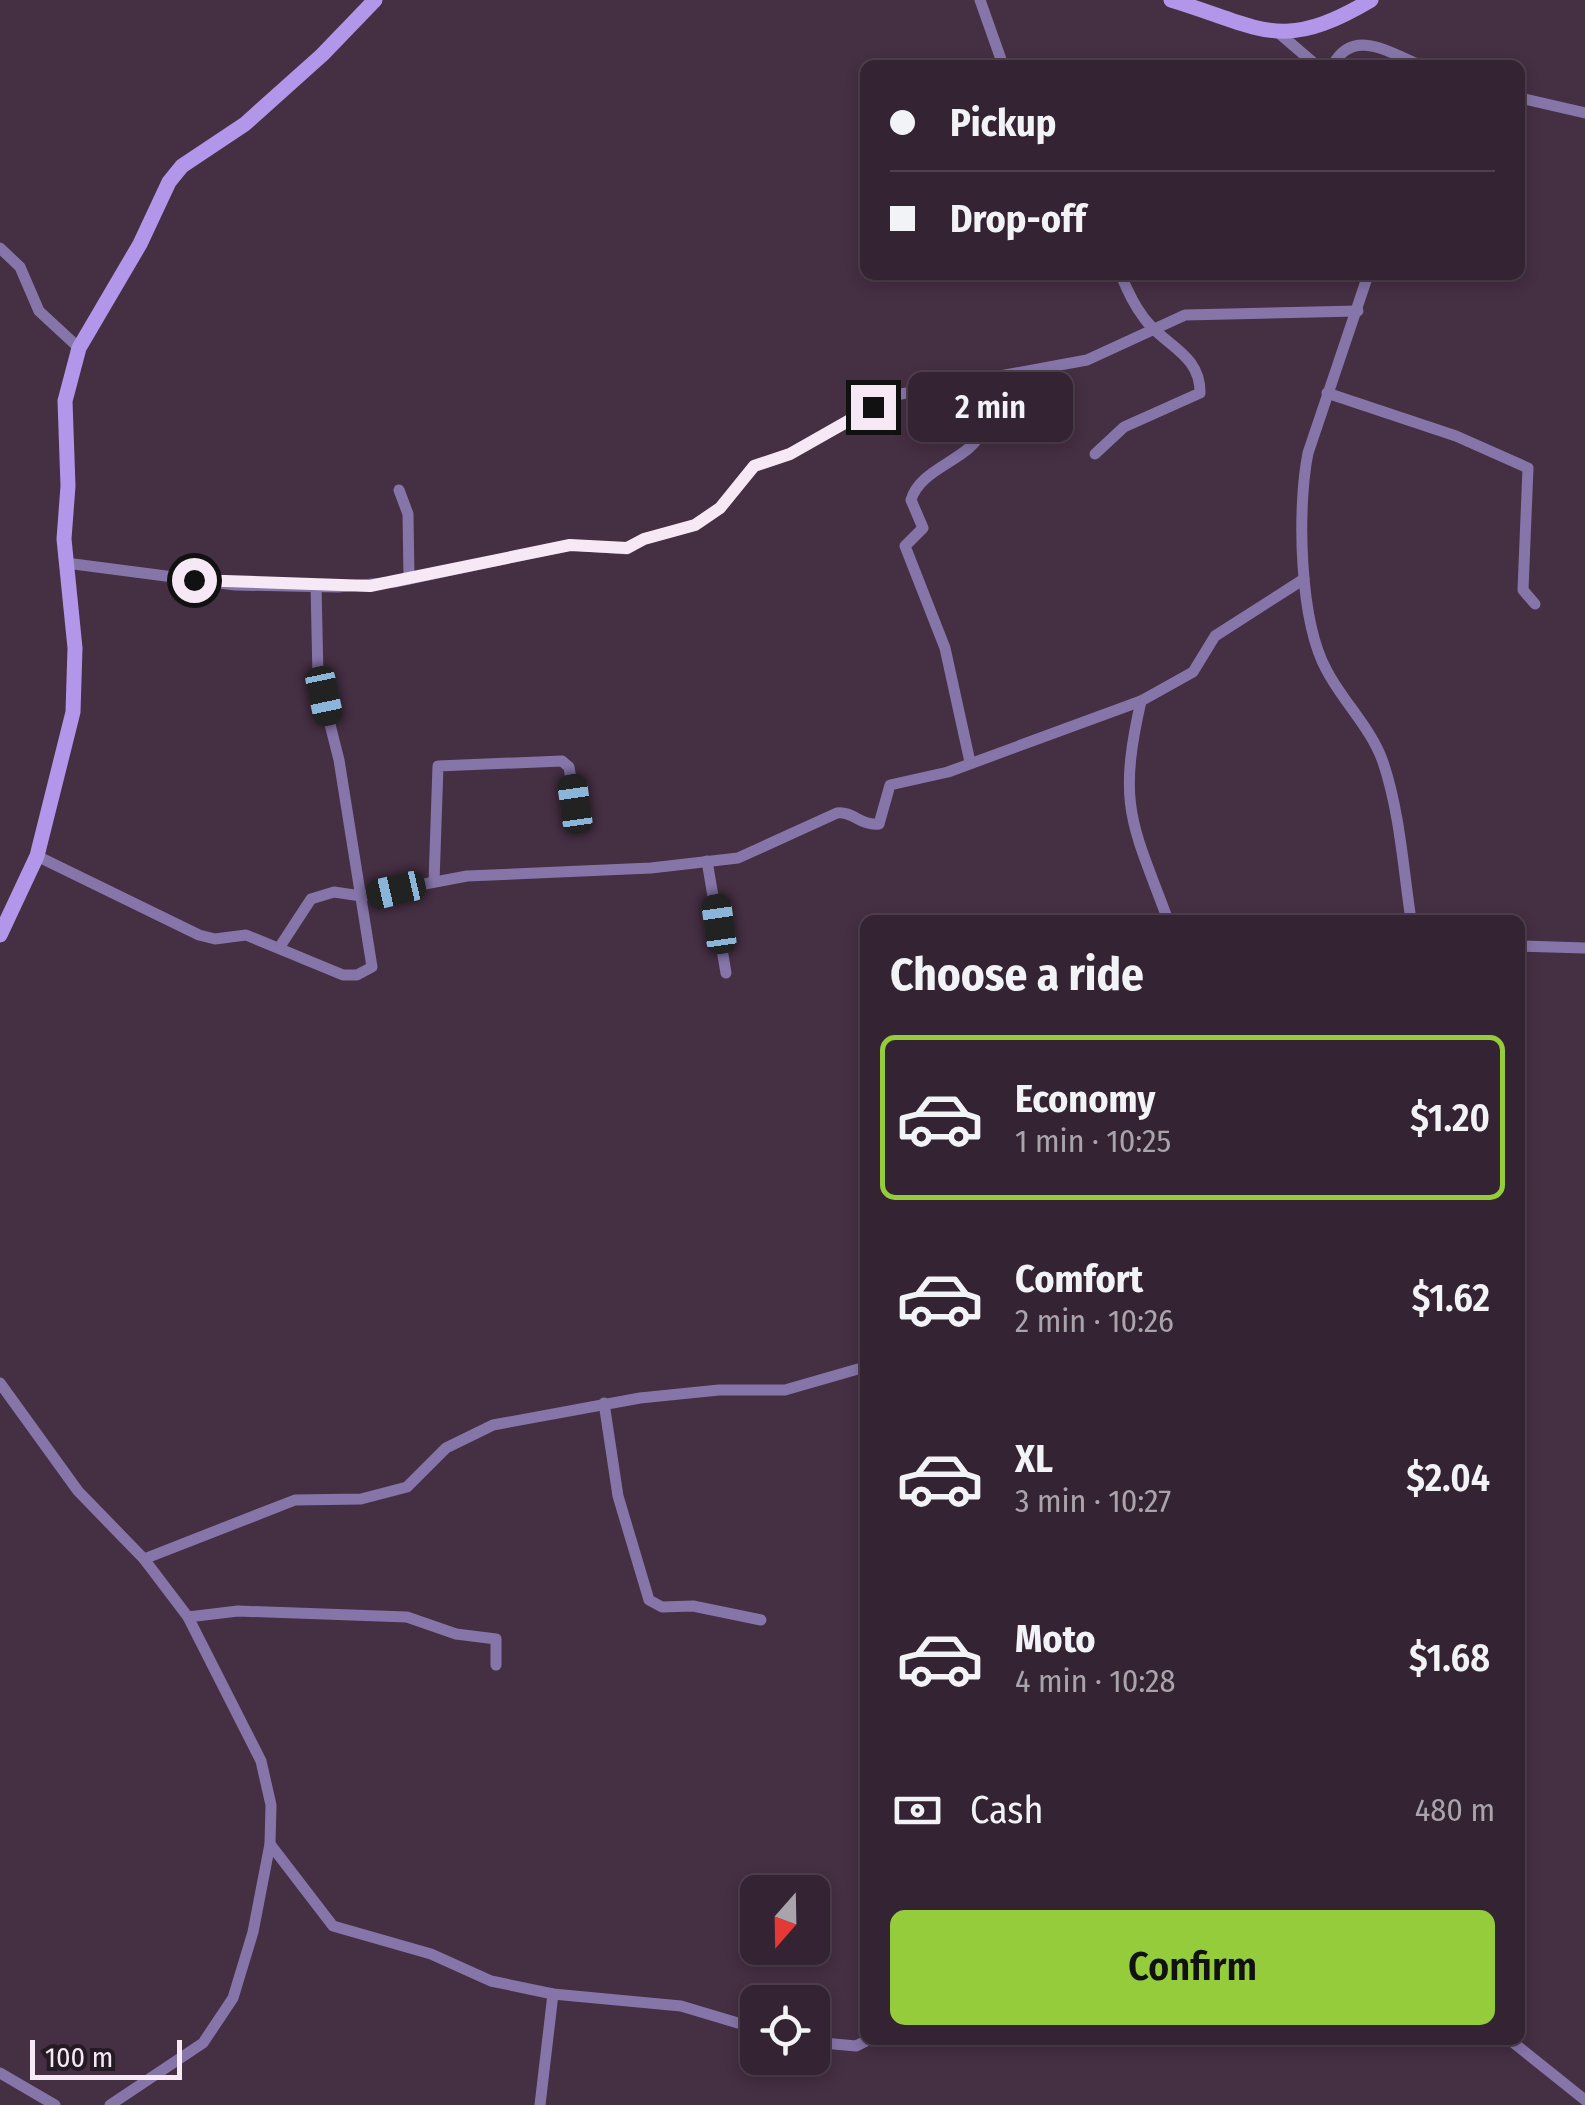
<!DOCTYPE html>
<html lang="en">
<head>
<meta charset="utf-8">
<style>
	:root { --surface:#342332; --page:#3f2f3e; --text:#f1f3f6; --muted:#a9a4ac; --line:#4e404d; --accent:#94cc3c }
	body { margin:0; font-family:"Fira Sans Condensed",sans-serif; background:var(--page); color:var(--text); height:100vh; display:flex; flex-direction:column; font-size:38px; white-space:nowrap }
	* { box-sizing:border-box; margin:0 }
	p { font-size:32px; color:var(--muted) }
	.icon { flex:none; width:55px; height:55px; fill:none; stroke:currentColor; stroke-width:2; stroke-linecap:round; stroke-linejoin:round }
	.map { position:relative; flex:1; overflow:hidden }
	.sheet { position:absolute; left:860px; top:915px; width:665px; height:1130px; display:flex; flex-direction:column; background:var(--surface); border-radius:15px; box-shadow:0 5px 15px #0003,0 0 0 2px var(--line) }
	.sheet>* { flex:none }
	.top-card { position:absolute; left:860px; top:60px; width:665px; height:220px; border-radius:15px; box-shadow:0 5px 15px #0003,0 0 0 2px var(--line); display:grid; align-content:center; height:220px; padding:0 30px; background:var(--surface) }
	.needle { width:65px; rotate:200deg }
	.fabs { position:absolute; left:740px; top:1875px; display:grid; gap:20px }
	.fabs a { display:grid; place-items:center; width:90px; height:90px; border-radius:15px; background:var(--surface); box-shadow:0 5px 15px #0003,0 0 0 2px var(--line); font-size:50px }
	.scale { position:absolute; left:30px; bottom:25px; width:152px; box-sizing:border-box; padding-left:10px; border:5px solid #f6e8f4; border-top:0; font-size:28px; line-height:35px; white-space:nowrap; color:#f6e8f4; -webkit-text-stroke:8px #251b24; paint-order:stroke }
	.end { position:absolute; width:45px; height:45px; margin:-22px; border:12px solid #f6e8f4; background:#111; box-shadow:0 0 0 5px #111 }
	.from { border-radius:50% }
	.bubble { position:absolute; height:70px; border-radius:15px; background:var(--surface); box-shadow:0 5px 15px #0003,0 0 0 2px var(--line); font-size:32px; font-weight:600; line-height:70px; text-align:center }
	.car { position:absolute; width:30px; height:60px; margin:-30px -15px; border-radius:12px; box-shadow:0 0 8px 2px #0007; background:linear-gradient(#222 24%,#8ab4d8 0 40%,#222 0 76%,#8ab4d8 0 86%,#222 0) }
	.top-card b { display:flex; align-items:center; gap:35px; height:95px; font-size:38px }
	.top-card b+b { border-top:2px solid var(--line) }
	.top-card i { width:25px; height:25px; background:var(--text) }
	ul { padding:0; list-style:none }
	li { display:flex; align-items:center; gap:30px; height:165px; margin:0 20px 15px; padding:0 10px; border:5px solid transparent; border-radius:15px }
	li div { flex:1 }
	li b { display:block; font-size:38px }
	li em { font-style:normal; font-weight:600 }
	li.active { border-color:var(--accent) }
	li>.icon { width:90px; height:90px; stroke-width:1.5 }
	h2 { padding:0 30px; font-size:45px; line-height:120px }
	.pay { display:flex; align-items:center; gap:25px; height:110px; padding:0 30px; font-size:38px }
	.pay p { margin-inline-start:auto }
	.primary-button { display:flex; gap:20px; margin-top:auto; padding:20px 30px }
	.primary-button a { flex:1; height:115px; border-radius:15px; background:var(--accent); color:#111; font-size:40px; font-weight:600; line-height:115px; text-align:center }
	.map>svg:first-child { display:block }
</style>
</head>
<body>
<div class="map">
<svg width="1585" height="2105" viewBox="0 0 1585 2105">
	<rect width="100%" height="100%" fill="#452f43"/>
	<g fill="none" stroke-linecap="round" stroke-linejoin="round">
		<g stroke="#8675a9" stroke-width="11">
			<polyline points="980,0 1003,65"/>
			<polyline points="1280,34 1316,65"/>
			<path d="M1333 65C1353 27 1390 53 1420 65"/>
			<polyline points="1520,98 1585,113"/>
			<polyline points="0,248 20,267 39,311 79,348"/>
			<path d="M1368 275 1308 453C1297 508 1299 621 1327 671 1344 703 1371 728 1383 762 1400 813 1403 867 1411 920"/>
			<polyline points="1327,393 1456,436 1528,468 1523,590 1535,604"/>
			<path d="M1095 454 1124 427 1200 393C1201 354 1163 345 1144 318 1134 305 1127 290 1121 275"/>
			<polyline points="399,490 408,514 409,579"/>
			<polyline points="66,563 235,585 338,587 395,582 570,545 627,549 644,539 695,525 720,508 755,466 790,454 890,396 1087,360 1185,315 1358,311"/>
			<path d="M1141 701C1117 807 1132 823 1168 920"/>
			<path d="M970 762 945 648 905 546 923 528 911 500C920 467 972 460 983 429 988 415 984 396 982 382"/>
			<polyline points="37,856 199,935 215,939 246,935 343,975 357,975 372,967 339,760 318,677 316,585"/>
			<polyline points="707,861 726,973"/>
			<polyline points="434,882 438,766 562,761 569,767 575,804"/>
			<polyline points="1520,946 1585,948"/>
			<path d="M279 948 311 899 334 892 361 896 467 876 651 868 738 858 837 813C853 811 861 826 879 824L890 785 948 772 1141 701 1193 672 1215 636 1304 579"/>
			<polyline points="0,1383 78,1491 144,1559 188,1617 261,1761 271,1805 270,1844 253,1932 233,1998 203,2043 110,2105"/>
			<polyline points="604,1403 618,1496 649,1600 662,1607 693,1606 761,1620"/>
			<polyline points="144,1559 295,1500 361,1499 407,1487 446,1448 493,1425 640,1398 719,1390 785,1390 865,1367"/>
			<polyline points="188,1617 238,1611 407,1617 456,1634 496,1639 496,1665"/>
			<polyline points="270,1844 333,1926 431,1954 491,1981 553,1994 681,2006 758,2029"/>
			<polyline points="1510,2040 1585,2100"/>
			<polyline points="812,2042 856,2046 868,2040"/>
			<polyline points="0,2073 55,2105"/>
			<polyline points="540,2105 553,1994"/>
		</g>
		<g stroke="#b296e9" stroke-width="15">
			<path d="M1171 0C1261 27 1280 54 1371 0"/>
			<polyline points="0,935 37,856 73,712 75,648 64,539 68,486 65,401 79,348 140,244 169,182 182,166 245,124 322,55 375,0"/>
		</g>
	</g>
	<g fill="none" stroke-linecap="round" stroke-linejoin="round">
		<polyline stroke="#f6e8f4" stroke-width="12" points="194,580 370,586 570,545 627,548 644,539 695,525 720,508 754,466 790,454 873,407"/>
	</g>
</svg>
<div class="fabs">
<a><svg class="needle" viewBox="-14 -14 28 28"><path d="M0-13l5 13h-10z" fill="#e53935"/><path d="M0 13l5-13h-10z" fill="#a9a4ac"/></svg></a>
<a><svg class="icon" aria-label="locate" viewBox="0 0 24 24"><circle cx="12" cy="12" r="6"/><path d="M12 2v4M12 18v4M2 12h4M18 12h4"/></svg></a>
</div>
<div class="scale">100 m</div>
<i class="end from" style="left:194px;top:580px"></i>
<i class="end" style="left:873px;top:407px"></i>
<div class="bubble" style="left:908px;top:372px;width:165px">2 min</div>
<i class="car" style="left:324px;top:696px;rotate:168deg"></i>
<i class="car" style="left:575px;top:804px;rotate:352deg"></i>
<i class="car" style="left:396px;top:890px;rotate:257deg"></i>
<i class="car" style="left:719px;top:924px;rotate:352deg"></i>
<div class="top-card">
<b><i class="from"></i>Pickup</b>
<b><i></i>Drop-off</b>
</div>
<section class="sheet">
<h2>Choose a ride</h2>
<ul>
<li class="active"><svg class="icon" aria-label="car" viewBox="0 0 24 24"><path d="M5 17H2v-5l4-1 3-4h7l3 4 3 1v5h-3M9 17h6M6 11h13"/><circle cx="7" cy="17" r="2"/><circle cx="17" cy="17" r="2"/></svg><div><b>Economy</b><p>1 min · 10:25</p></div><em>$1.20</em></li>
<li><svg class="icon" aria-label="car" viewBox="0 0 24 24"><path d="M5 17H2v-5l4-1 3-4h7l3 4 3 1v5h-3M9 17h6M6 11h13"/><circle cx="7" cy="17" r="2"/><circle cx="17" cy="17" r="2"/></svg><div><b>Comfort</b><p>2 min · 10:26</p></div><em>$1.62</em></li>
<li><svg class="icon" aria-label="car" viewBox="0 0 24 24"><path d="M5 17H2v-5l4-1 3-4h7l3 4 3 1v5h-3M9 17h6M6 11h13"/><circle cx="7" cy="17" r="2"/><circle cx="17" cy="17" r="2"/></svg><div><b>XL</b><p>3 min · 10:27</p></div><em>$2.04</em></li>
<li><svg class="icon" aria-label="car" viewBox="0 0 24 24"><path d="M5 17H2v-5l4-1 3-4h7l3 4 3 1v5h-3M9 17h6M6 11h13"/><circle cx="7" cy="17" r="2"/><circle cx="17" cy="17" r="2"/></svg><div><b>Moto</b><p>4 min · 10:28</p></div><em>$1.68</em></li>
</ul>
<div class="pay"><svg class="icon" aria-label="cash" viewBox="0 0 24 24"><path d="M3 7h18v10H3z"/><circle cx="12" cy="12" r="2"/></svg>Cash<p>480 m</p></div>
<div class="primary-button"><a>Confirm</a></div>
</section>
</div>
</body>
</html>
